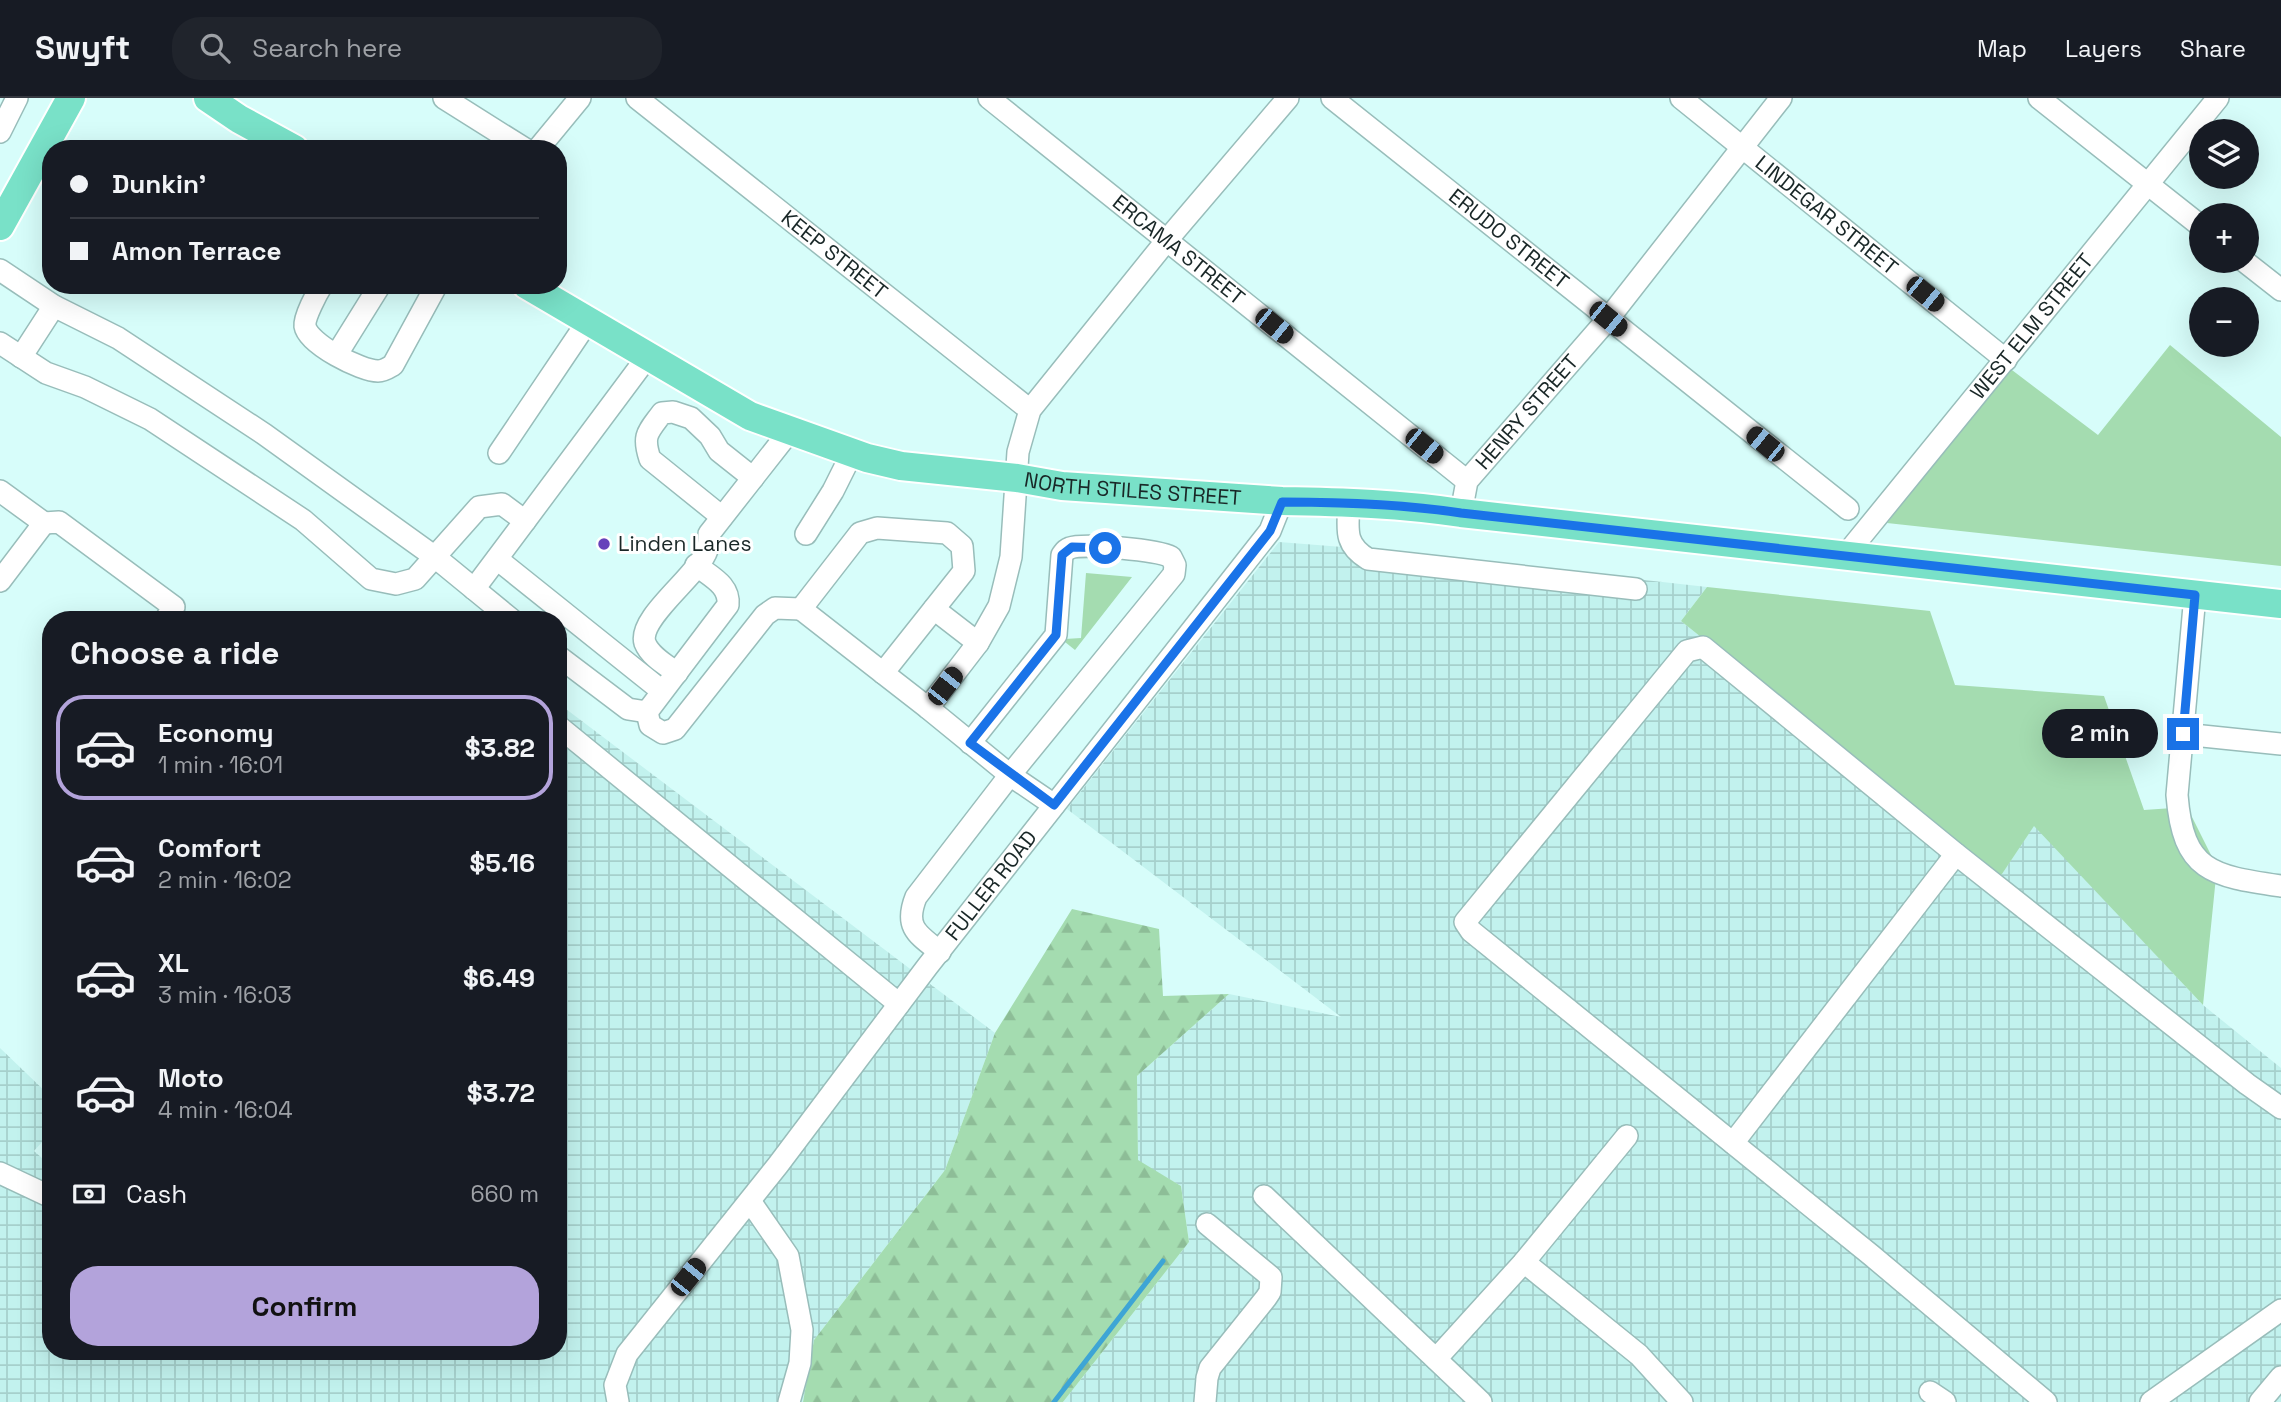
<!DOCTYPE html>
<html lang="en">
<head>
<meta charset="utf-8">
<style>
	:root { --surface:#171b24; --page:#20242c; --text:#f1f3f6; --muted:#9ea1a6; --line:#363941; --accent:#b3a3db }
	body { margin:0; font-family:"Space Grotesk",sans-serif; background:var(--page); color:var(--text); height:100vh; display:flex; flex-direction:column; font-size:26px; white-space:nowrap }
	* { box-sizing:border-box; margin:0 }
	p { font-size:23px; color:var(--muted) }
	.icon { flex:none; width:38px; height:38px; fill:none; stroke:currentColor; stroke-width:2; stroke-linecap:round; stroke-linejoin:round }
	.map { position:relative; flex:1; overflow:hidden }
	.side { position:absolute; left:42px; top:513px; width:525px; height:749px; display:flex; flex-direction:column; background:var(--surface); border-radius:28px; box-shadow:0 7px 28px #0002 }
	.side>* { flex:none }
	.guide { position:absolute; left:42px; top:42px; width:525px; height:154px; border-radius:28px; box-shadow:0 7px 28px #0002; display:grid; align-content:center; height:154px; padding:0 28px; background:var(--surface) }
	.buttons { position:absolute; left:2189px; top:21px; display:grid; gap:14px }
	.buttons a { display:grid; place-items:center; width:70px; height:70px; border-radius:50%; background:var(--surface); box-shadow:0 7px 28px #0002; font-size:35px }
	.end { position:absolute; width:32px; height:32px; margin:-16px; border:9px solid #1a73e8; background:#fff; box-shadow:0 0 0 4px #fff }
	.from { border-radius:50% }
	.bubble { position:absolute; height:49px; border-radius:24px; background:var(--surface); box-shadow:0 7px 28px #0002; font-size:23px; font-weight:600; line-height:49px; text-align:center }
	.car { position:absolute; width:21px; height:42px; margin:-21px -10px; border-radius:9px; box-shadow:0 0 5px 2px #0007; background:linear-gradient(#222 24%,#8ab4d8 0 40%,#222 0 76%,#8ab4d8 0 86%,#222 0) }
	.guide b { display:flex; align-items:center; gap:24px; height:66px; font-size:26px }
	.guide b+b { border-top:2px solid var(--line) }
	.guide i { width:18px; height:18px; background:var(--text) }
	ul { padding:0; list-style:none }
	li { display:flex; align-items:center; gap:21px; height:105px; margin:0 14px 10px; padding:0 14px; border:4px solid transparent; border-radius:28px }
	li div { flex:1 }
	li b { display:block; font-size:26px }
	li em { font-style:normal; font-weight:600 }
	li.on { border-color:var(--accent) }
	li>.icon { width:63px; height:63px; stroke-width:1.5 }
	h2 { padding:0 28px; font-size:32px; line-height:84px }
	.pay { display:flex; align-items:center; gap:18px; height:77px; padding:0 28px; font-size:26px }
	.pay p { margin-inline-start:auto }
	.cta { display:flex; gap:14px; margin-top:auto; padding:14px 28px }
	.cta a { flex:1; height:80px; border-radius:28px; background:var(--accent); color:#111; font-size:28px; font-weight:600; line-height:80px; text-align:center }
	header { display:flex; align-items:center; gap:42px; box-sizing:border-box; height:98px; padding:0 35px; background:var(--surface); border-bottom:2px solid var(--line) }
	header strong { font-size:33px }
	nav { display:flex; gap:38px; margin-inline-start:auto; font-size:24px }
	.search { width:490px; height:63px; background:var(--page); display:flex; align-items:center; gap:18px; box-sizing:border-box; padding:0 24px; border-radius:28px; color:var(--muted); font-size:26px }
	.map>svg:first-child { display:block }
</style>
</head>
<body>
<header>
<strong>Swyft</strong>
<div class="search"><svg class="icon" aria-label="search" viewBox="0 0 24 24"><circle cx="10" cy="10" r="6"/><path d="M15 15l6 6"/></svg>Search here</div>
<nav><a>Map</a><a>Layers</a><a>Share</a></nav>
</header>
<div class="map">
<svg width="2281" height="1304" viewBox="0 0 2281 1304">
	<defs>
		<pattern id="industrial-grid" width="8" height="8" patternUnits="userSpaceOnUse" patternTransform="scale(1.75)"><rect width="8" height="8" fill="#c2f2ee"/><path d="M0 4h8M4 0v8" fill="none" stroke="#a6d0cc"/></pattern>
		<pattern id="forest-firs" width="22" height="20" patternUnits="userSpaceOnUse" patternTransform="scale(1.75)"><rect width="22" height="20" fill="#a4dcb0"/><path d="M5 1l3.5 6h-7zM16 11l3.5 6h-7z" fill="#8dbd97"/></pattern>
	</defs>
	<rect width="100%" height="100%" fill="#d7fdfa"/>
	<g fill="url(#industrial-grid)">
		<polygon points="1279,444 1368,451 1707,489 1681,523 2000,779 2034,727 2203,907 2281,970 2281,1304 1063,1304 1189,1144 1181,1088 1138,1063 1137,978 1229,896 1341,919 1067,711"/>
		<polygon points="558,605 995,935 945,1072 814,1242 803,1304 0,1304 0,950 51,999 51,1034 34,1053 51,1068 51,1253 558,1253"/>
	</g>
	<g fill="#a4dcb0">
		<polygon points="2170,247 2281,339 2281,468 1887,425 2008,269 2098,337"/>
		<polygon points="1086,475 1132,479 1075,552 1065,544 1065,541 1081,540"/>
		<polygon points="1707,489 1930,513 1955,587 2104,598 2144,712 2187,709 2217,769 2203,907 2034,728 2000,779 1681,523"/>
	</g>
	<polygon fill="url(#forest-firs)" points="1072,811 1159,831 1163,898 1229,896 1137,978 1138,1062 1181,1088 1189,1144 1063,1304 803,1304 814,1242 945,1072 995,935"/>
	<g fill="none" stroke-linecap="round" stroke-linejoin="round">
		<polyline stroke="#3ea5d5" stroke-width="5" points="1054,1304 1163,1163"/>
		<g stroke="#98bdba" stroke-width="24">
			<g id="minor">
				<polyline points="444,0 525,51"/>
				<path id="s1" d="M637 0 1030 312"/>
				<path id="s2" d="M989 0 1467 383"/>
				<path id="s3" d="M1332 0 1848 411"/>
				<path id="s4" d="M1681 0 2006 262"/>
				<polyline points="2039,0 2202,129"/>
				<polyline points="0,34 17,0"/>
				<polyline points="538,51 580,0"/>
				<polyline points="2244,163 2281,192"/>
				<polyline points="0,172 54,208 118,240 264,336 435,459 512,522"/>
				<path d="M322 187C317 195 304 219 305 228 308 246 361 273 378 273 384 273 388 270 393 267L435 190"/>
				<polyline points="0,245 46,275 85,289 150,321 303,422 371,481 396,486 415,481 479,409 502,406 525,423 648,258"/>
				<polyline points="337,256 380,187"/>
				<polyline points="21,259 54,208"/>
				<polyline points="499,355 588,223"/>
				<polyline points="0,393 44,425 0,483"/>
				<path d="M1349 405C1348 430 1343 446 1368 461L1636 491"/>
				<path id="s5" d="M1461 415 1467 383 1608 221 1781 0"/>
				<path d="M722 419 650 361C642 337 648 334 662 315L673 314 691 320 710 338 719 353 753 380"/>
				<polyline points="44,425 59,424 174,509 165,522"/>
				<polyline points="806,436 833,393 852,355"/>
				<path id="s6" d="M1845 458 2218 0"/>
				<polyline points="497,461 662,593"/>
				<polyline points="474,491 525,423"/>
				<path d="M2195 497 2177 697C2183 774 2212 778 2281 788"/>
				<polyline points="801,511 883,575"/>
				<polyline points="934,511 978,545"/>
				<path d="M558 558 628 611 647 614 728 507C730 487 711 479 696 467"/>
				<path d="M677 575C666 567 650 558 645 545 637 520 699 477 707 452 709 447 709 441 709 436L789 334"/>
				<polyline points="928,610 1010,677 1054,707"/>
				<polyline points="647,614 650,627 663,635 675,631 765,517 775,510 801,511 860,435 877,430 947,435 962,448 964,473 883,575 928,610 978,545 999,508 1011,459 1018,354 1030,312 1167,142 1288,0"/>
				<polyline points="558,628 899,906"/>
				<polyline points="2183,636 2281,646"/>
				<path d="M940 854C917 836 904 829 916 799L1010 677 1174 476 1175 467 1171 459C1158 452 1084 445 1070 450 1065 452 1065 453 1062 457L1056 537 970 645"/>
				<polyline points="1733,1045 1956,756"/>
				<polyline points="0,1075 51,1099"/>
				<polyline points="1264,1098 1481,1304"/>
				<polyline points="750,1103 788,1158 802,1232 800,1265 789,1304"/>
				<polyline points="1524,1164 1627,1038"/>
				<polyline points="1436,1261 1524,1164 1639,1257 1682,1304"/>
				<polyline points="1930,1294 1945,1304"/>
				<path id="s7" d="M618 1304 615 1287 627 1256 778 1067 927 869 1270 433 1282 403"/>
				<polyline points="1205,1304 1207,1280 1210,1270 1266,1200 1270,1194 1271,1179 1207,1126"/>
				<polyline points="2046,1304 1871,1157 1471,833 1465,824 1687,553 1703,549 1956,756 2247,986 2281,1010"/>
				<polyline points="2151,1304 2281,1212"/>
				<polyline points="2260,1304 2281,1279"/>
			</g>
		</g>
		<g stroke="#fff" stroke-width="32">
			<g id="major">
				<polyline points="208,0 239,21 294,51"/>
				<polyline points="0,128 71,0"/>
				<path id="s8" d="M527 187 750 318 867 360 901 368 1017 380 1062 388 1282 403C1342 404 1402 406 1461 415L2281 506"/>
			</g>
		</g>
		<use href="#minor" stroke="#fff" stroke-width="21"/>
		<use href="#major" stroke="#79e1c8" stroke-width="28"/>
	</g>
	<g fill="none" stroke-linecap="round" stroke-linejoin="round">
		<path stroke="#1a73e8" stroke-width="9" d="M1105 450 1072 449 1062 457 1056 537 970 645 1054 707 1270 433 1282 404C1342 404 1402 406 1461 415L2195 497 2183 636"/>
	</g>
	<circle fill="#6741ba" stroke="#fff" stroke-width="2.5" cx="604" cy="446" r="7"/>
	<g text-anchor="middle" stroke-width="6" stroke-linejoin="round" paint-order="stroke">
		<g font-size="21" fill="#192727" stroke="#fff">
			<text dy="7" stroke="none"><textPath href="#s4" startOffset="187">LINDEGAR STREET</textPath></text>
			<text dy="7" stroke="none"><textPath href="#s3" startOffset="226">ERUDO STREET</textPath></text>
			<text dy="7" stroke="none"><textPath href="#s2" startOffset="243">ERCAMA STREET</textPath></text>
			<text dy="7" stroke="none"><textPath href="#s1" startOffset="252">KEEP STREET</textPath></text>
			<text dy="7" stroke="none"><textPath href="#s6" startOffset="296">WEST ELM STREET</textPath></text>
			<text dy="7" stroke="none"><textPath href="#s5" startOffset="124">HENRY STREET</textPath></text>
			<text dy="7" stroke="none"><textPath href="#s8" startOffset="651">NORTH STILES STREET</textPath></text>
			<text dy="7" stroke="none"><textPath href="#s7" startOffset="644">FULLER ROAD</textPath></text>
		</g>
		<g font-size="21" fill="#192727" stroke="#fff" text-anchor="start">
			<text x="618" y="453">Linden Lanes</text>
		</g>
	</g>
</svg>
<div class="buttons">
<a><svg class="icon" aria-label="layers" viewBox="0 0 24 24"><path d="M12 4l9 5-9 5-9-5zM3 14l9 5 9-5"/></svg></a>
<a>+</a>
<a>−</a>
</div>
<i class="end from" style="left:1105px;top:450px"></i>
<i class="end" style="left:2183px;top:636px"></i>
<div class="bubble" style="left:2042px;top:611px;width:116px">2 min</div>
<i class="car" style="left:1925px;top:196px;rotate:129deg"></i>
<i class="car" style="left:1608px;top:221px;rotate:129deg"></i>
<i class="car" style="left:1274px;top:228px;rotate:129deg"></i>
<i class="car" style="left:1765px;top:346px;rotate:309deg"></i>
<i class="car" style="left:1424px;top:348px;rotate:129deg"></i>
<i class="car" style="left:945px;top:588px;rotate:38deg"></i>
<i class="car" style="left:688px;top:1179px;rotate:39deg"></i>
<div class="guide">
<b><i class="from"></i>Dunkin'</b>
<b><i></i>Amon Terrace</b>
</div>
<section class="side">
<h2>Choose a ride</h2>
<ul>
<li class="on"><svg class="icon" aria-label="car" viewBox="0 0 24 24"><path d="M5 17H2v-5l4-1 3-4h7l3 4 3 1v5h-3M9 17h6M6 11h13"/><circle cx="7" cy="17" r="2"/><circle cx="17" cy="17" r="2"/></svg><div><b>Economy</b><p>1 min · 16:01</p></div><em>$3.82</em></li>
<li><svg class="icon" aria-label="car" viewBox="0 0 24 24"><path d="M5 17H2v-5l4-1 3-4h7l3 4 3 1v5h-3M9 17h6M6 11h13"/><circle cx="7" cy="17" r="2"/><circle cx="17" cy="17" r="2"/></svg><div><b>Comfort</b><p>2 min · 16:02</p></div><em>$5.16</em></li>
<li><svg class="icon" aria-label="car" viewBox="0 0 24 24"><path d="M5 17H2v-5l4-1 3-4h7l3 4 3 1v5h-3M9 17h6M6 11h13"/><circle cx="7" cy="17" r="2"/><circle cx="17" cy="17" r="2"/></svg><div><b>XL</b><p>3 min · 16:03</p></div><em>$6.49</em></li>
<li><svg class="icon" aria-label="car" viewBox="0 0 24 24"><path d="M5 17H2v-5l4-1 3-4h7l3 4 3 1v5h-3M9 17h6M6 11h13"/><circle cx="7" cy="17" r="2"/><circle cx="17" cy="17" r="2"/></svg><div><b>Moto</b><p>4 min · 16:04</p></div><em>$3.72</em></li>
</ul>
<div class="pay"><svg class="icon" aria-label="cash" viewBox="0 0 24 24"><path d="M3 7h18v10H3z"/><circle cx="12" cy="12" r="2"/></svg>Cash<p>660 m</p></div>
<div class="cta"><a>Confirm</a></div>
</section>
</div>
</body>
</html>
